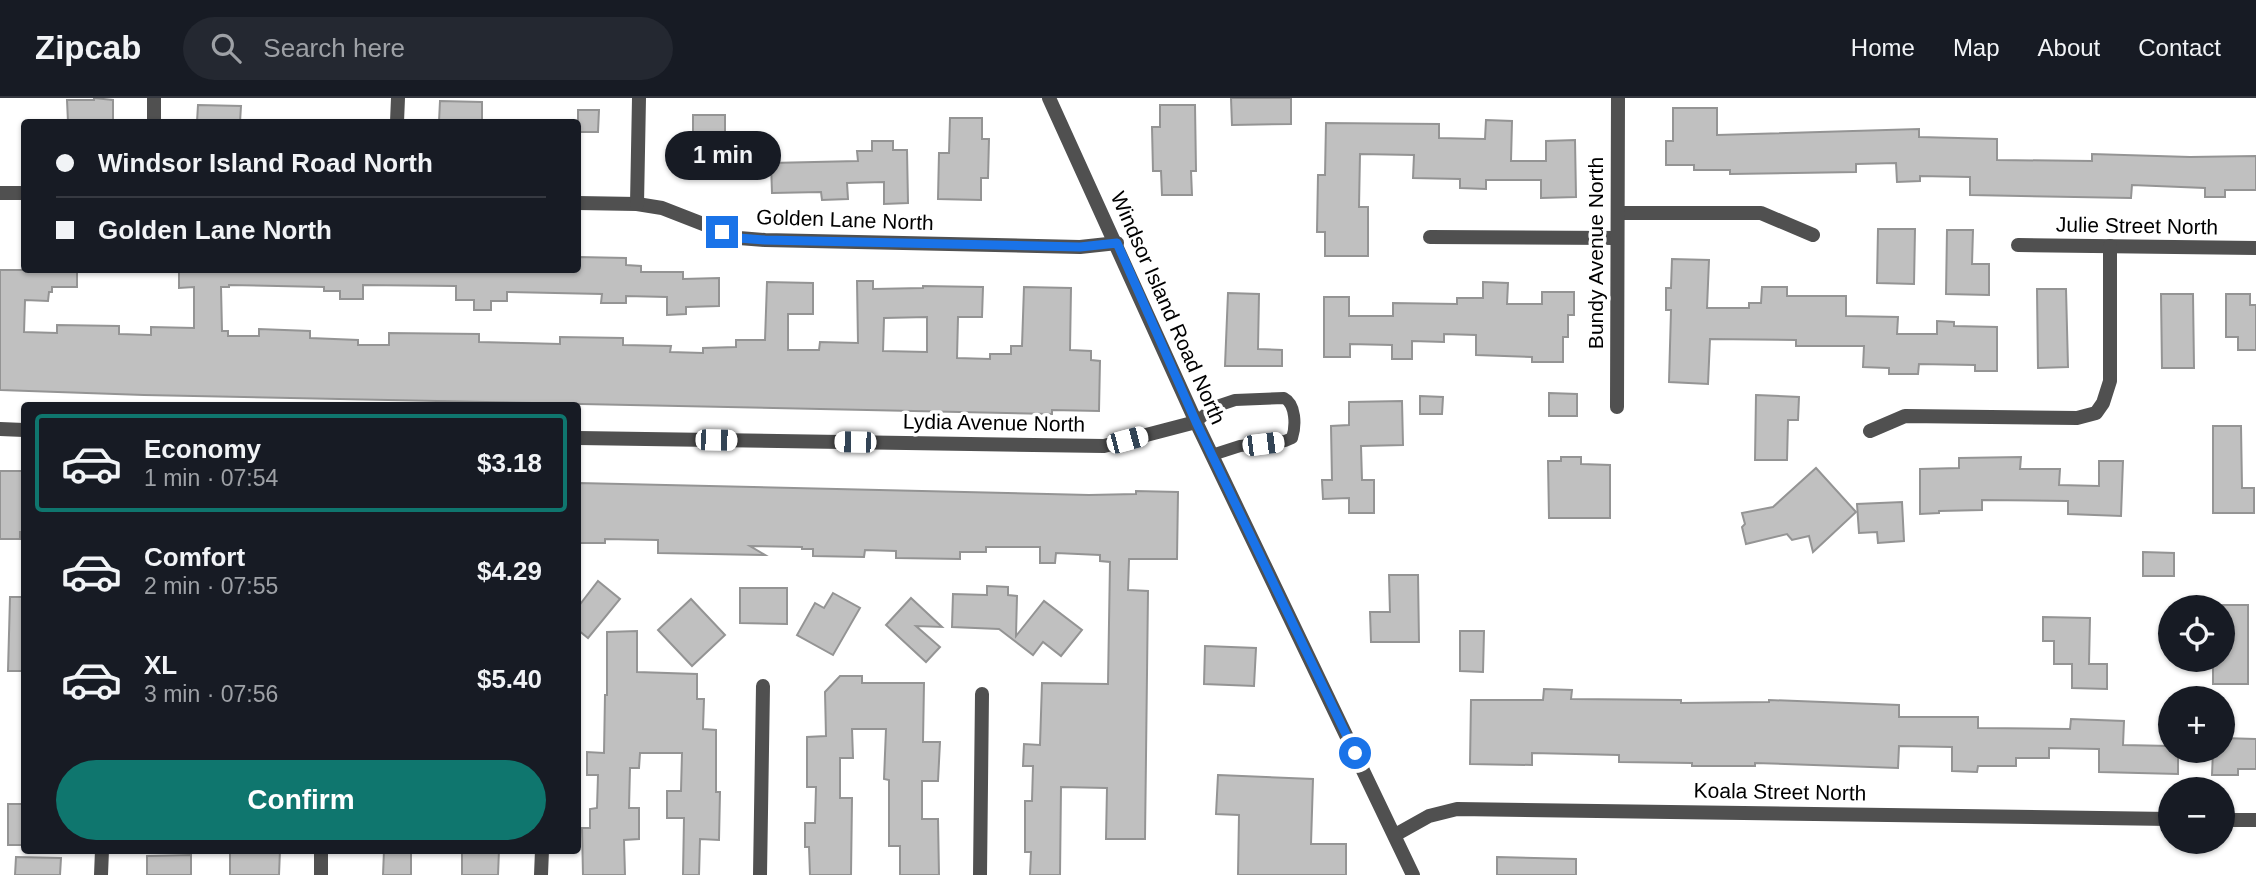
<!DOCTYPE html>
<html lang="en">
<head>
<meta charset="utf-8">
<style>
	:root { --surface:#171b24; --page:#242831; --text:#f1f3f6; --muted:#9ea1a6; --line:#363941; --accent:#0f766e }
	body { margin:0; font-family:Arial,sans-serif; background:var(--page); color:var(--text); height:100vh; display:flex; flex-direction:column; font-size:26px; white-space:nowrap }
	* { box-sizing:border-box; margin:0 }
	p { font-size:23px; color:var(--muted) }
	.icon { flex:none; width:38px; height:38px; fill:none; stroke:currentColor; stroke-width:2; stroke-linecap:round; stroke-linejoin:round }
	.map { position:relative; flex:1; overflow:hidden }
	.drawer { position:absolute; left:21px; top:304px; width:560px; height:452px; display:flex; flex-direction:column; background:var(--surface); border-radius:7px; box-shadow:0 2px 5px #0004 }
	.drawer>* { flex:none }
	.guide { position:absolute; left:21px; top:21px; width:560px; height:154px; border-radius:7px; box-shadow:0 2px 5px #0004; display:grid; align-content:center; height:154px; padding:0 35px; background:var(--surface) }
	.fabs { position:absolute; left:2158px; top:497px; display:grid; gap:14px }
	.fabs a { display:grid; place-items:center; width:77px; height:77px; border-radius:50%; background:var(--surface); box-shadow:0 2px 5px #0004; font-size:35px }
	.end { position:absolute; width:32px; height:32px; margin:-16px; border:9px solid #1a73e8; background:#fff; box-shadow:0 0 0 4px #fff }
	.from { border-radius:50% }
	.bubble { position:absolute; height:49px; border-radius:24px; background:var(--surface); box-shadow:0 2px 5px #0004; font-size:23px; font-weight:600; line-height:49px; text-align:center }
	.car { position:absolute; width:21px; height:42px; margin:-21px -10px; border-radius:9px; box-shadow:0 0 5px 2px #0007; background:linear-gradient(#fff 24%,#345 0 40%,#fff 0 76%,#345 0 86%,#fff 0) }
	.guide b { display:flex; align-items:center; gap:24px; height:66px; font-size:26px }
	.guide b+b { border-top:2px solid var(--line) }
	.guide i { width:18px; height:18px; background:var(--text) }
	ul { padding:12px 0 0; list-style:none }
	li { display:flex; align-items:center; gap:21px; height:98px; margin:0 14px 10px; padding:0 21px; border:4px solid transparent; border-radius:7px }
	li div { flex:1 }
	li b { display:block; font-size:26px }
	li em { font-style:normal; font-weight:600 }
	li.current { border-color:var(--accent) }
	li>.icon { width:63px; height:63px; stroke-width:1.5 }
	.primary-button { display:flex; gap:14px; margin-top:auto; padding:14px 35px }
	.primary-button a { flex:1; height:80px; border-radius:42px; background:var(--accent); color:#fff; font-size:28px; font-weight:600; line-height:80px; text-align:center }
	header { display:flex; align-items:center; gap:42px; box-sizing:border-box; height:98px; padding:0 35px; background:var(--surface); border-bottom:2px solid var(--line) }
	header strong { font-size:33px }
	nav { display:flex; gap:38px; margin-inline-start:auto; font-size:24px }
	.search { width:490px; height:63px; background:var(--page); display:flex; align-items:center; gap:18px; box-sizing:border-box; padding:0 24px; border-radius:38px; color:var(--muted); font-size:26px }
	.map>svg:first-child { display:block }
</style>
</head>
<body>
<header>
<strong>Zipcab</strong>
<div class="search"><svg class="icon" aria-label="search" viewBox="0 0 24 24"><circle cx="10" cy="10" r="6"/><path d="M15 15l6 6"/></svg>Search here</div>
<nav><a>Home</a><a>Map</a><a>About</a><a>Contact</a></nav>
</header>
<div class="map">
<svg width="2256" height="777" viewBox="0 0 2256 777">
	<rect width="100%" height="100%" fill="#fff"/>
	<g fill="#c0c0c0" stroke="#949494" stroke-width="2" fill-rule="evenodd">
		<polygon points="94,0 113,2 113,23 68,24 67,2 94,2"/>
		<polygon points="1231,0 1291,0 1291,26 1232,27"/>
		<polygon points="440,3 482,4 482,24 439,24"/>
		<polygon points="198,7 241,8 240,24 197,24"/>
		<polygon points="1160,7 1195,7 1196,73 1191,73 1192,97 1162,97 1161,73 1153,73 1152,29 1160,29"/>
		<polygon points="1673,10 1717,10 1717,37 1919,31 1919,39 1997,41 1997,62 2092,63 2092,56 2190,59 2256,58 2256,92 2225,92 2225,99 2205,99 2205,90 2132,87 2131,100 1970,97 1970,79 1920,78 1920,83 1897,84 1896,65 1856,66 1856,74 1730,76 1730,72 1694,72 1694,67 1666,67 1666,43 1673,43"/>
		<polygon points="578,12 599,12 598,34 578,34"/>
		<polygon points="693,17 725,17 725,40 722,40 721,75 680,74 681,43 693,43"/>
		<polygon points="950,20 982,20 982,41 989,41 988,80 981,80 981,102 938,101 939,55 949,55"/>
		<polygon points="1486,22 1512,23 1511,63 1546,63 1546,43 1575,42 1576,99 1541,100 1541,82 1486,82 1486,91 1460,90 1460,81 1413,80 1414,57 1360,56 1359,109 1368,109 1368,158 1325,158 1325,134 1317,134 1318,77 1325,77 1326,25 1439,26 1439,40 1485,41"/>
		<polygon points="872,43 893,43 893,52 907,52 908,105 884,106 884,84 847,85 848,101 822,102 821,94 772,95 771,65 858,63 857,53 872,53"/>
		<polygon points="1878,131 1915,131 1914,186 1877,185"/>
		<polygon points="1947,132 1973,132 1972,166 1989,166 1989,197 1946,196"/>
		<path d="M578 159 626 160V167L641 168V174H683V181L719 180V208L686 209V216L667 217V199L626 198V205H601L602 196 507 194V203H491V212H474V202H456V188L363 187V201H340V193H324V189L229 187V189H221L222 233H228V238H259V231L310 233V240L358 242V247H389V235L479 236V244L522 245 560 246V239L623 240V247L671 248 670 254 703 255V250L736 249V242H765L767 184 813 185V216H788V252H819L820 244 858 245 857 183H873V191L923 190V188L983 189 982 219H958L957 260 990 261V256H1011V248H1022L1024 189 1071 190 1070 252 1091 253V262L1100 263 1099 313 1052 312V316L867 312 144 297 0 292V172H77V189H52V194H49L48 203 25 202 24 234 57 235V227L119 228V236L151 237V229L194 230V189L179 190V172H578ZM927 219V254L883 253 884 220Z"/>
		<polygon points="1672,161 1709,162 1707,210 1749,210 1749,205 1761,205 1762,189 1787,189 1787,198 1846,198 1846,218 1898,219 1897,236 1937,236 1937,223 1954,224 1954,228 1997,229 1997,273 1975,273 1975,267 1919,266 1918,276 1889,276 1889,270 1863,269 1864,248 1796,248 1796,242 1710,241 1708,286 1669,284 1671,212 1666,212 1666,190 1671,190"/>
		<polygon points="1483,184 1508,185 1507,206 1542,206 1542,194 1574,194 1574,217 1568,217 1568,239 1563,239 1563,264 1532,264 1532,259 1476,257 1476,237 1444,236 1444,244 1412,243 1412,261 1392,261 1392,247 1350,246 1350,259 1324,259 1324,199 1349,199 1349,218 1393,218 1393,205 1457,206 1457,200 1483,200"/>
		<polygon points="2037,191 2066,191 2068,269 2038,270"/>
		<polygon points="1228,195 1259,196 1258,251 1282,252 1282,268 1225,268"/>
		<polygon points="2161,196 2193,196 2194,270 2162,270"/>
		<polygon points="2226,196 2250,196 2250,207 2256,207 2256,252 2238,252 2238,239 2226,239"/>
		<polygon points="1549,295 1577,296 1577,318 1549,318"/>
		<polygon points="1756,297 1799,299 1798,322 1788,322 1787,362 1755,362"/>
		<polygon points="1420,298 1443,299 1442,316 1420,316"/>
		<polygon points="1402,303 1403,347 1361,348 1362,382 1374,382 1374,415 1349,415 1349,400 1323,401 1322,382 1332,382 1331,328 1349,327 1349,304"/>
		<polygon points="2213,328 2241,328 2242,390 2254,390 2254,415 2213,415"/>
		<polygon points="1561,359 1581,359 1581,366 1610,367 1610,420 1549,420 1548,363 1561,363"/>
		<polygon points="2021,359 2020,371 2060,371 2059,387 2099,388 2099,363 2123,363 2121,418 2068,416 2068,403 1982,402 1982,412 1939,413 1939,415 1920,416 1920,371 1959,370 1959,360"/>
		<polygon points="1816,370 1856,414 1813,454 1809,438 1792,442 1787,436 1746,446 1742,429 1745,426 1742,415 1773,409"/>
		<polygon points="0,373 24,373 24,434 20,434 20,441 0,441"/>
		<polygon points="578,385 1089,397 1136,396 1136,393 1178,394 1177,461 1129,461 1128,492 1148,493 1145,741 1106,741 1107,690 1061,689 1060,777 1030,777 1031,754 1025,754 1025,703 1032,703 1033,668 1023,668 1024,646 1040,647 1042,585 1108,586 1110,464 1100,463 1100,457 1056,455 1055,465 1040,465 1040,449 986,449 986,454 960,454 960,461 896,460 896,453 865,452 864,459 813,458 813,451 802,451 802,449 750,448 765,457 658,455 658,442 605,441 605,445 578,445"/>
		<polygon points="1902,404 1904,443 1878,445 1877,434 1859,435 1857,406"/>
		<polygon points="2143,454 2174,455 2174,478 2143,478"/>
		<polygon points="1389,477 1418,477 1419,544 1371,544 1370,514 1390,514"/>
		<polygon points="598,483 620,501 588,540 578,532 578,509"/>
		<polygon points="987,488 1008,489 1008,497 1017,498 1016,538 1044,503 1082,532 1061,558 1043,544 1033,557 999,531 952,529 953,496 987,497"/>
		<polygon points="740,490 787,490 787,526 740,525"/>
		<polygon points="833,495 860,510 833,557 797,537 815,505 824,510"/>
		<polygon points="10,499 24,499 24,573 8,573"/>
		<polygon points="911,500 942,529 916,528 940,549 926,564 886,527"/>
		<polygon points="691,501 725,537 692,568 658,532"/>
		<polygon points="2222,507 2248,507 2248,586 2213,586 2213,562 2222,562"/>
		<polygon points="2043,519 2090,520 2089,566 2107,566 2107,591 2072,590 2072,566 2054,566 2054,543 2043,543"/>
		<polygon points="637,533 637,574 697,576 697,601 704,601 703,631 716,632 716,694 720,694 719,742 700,741 699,777 683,777 684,720 667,720 667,693 681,693 682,655 640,655 639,670 630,670 629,710 639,710 639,741 624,742 625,777 583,777 582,730 590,730 590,711 597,710 598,677 587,677 587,654 604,655 605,597 607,597 607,534"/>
		<polygon points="1460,533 1484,533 1483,574 1460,573"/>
		<polygon points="1205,548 1256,550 1254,588 1204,586"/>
		<polygon points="840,578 862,578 862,585 924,585 923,644 940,644 938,683 922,683 922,721 938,721 939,777 900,777 900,748 889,748 889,682 884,681 886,631 852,631 853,660 840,660 840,700 852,700 851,777 810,777 809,749 805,749 805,725 815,725 816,689 807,689 807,639 826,638 825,594"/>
		<polygon points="1544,591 1572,592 1571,601 1681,602 1681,605 1769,604 1769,602 1899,607 1899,619 1978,619 1978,630 2070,631 2071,621 2124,623 2123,647 2170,648 2170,653 2178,653 2178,676 2099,674 2099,651 2049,650 2049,660 2016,660 2016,668 1978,668 1977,674 1952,673 1952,649 1899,648 1898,670 1755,665 1755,668 1692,668 1692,665 1619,664 1619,657 1532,655 1532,667 1470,666 1471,602 1543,602"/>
		<polygon points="2222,640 2256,641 2256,671 2238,671 2238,677 2212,677 2213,653 2222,653"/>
		<polygon points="1218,677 1313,681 1311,746 1346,746 1346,777 1238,777 1239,717 1216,716"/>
		<rect x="8" y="706" width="16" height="41"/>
		<polygon points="230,752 280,752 279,777 230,777"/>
		<polygon points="384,752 411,752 411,777 383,777"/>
		<polygon points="462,752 499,752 498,777 462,777"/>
		<polygon points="191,757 191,777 147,777 147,758"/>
		<polygon points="16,759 61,760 60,777 15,777"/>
		<polygon points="1497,759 1576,761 1576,777 1497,777"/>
	</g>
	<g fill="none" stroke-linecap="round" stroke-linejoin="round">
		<path stroke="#505050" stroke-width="12" d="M1196 324 1214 309 1235 302 1284 300C1296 306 1296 328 1292 340L1285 343 1240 348 1212 357"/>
		<g stroke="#505050" stroke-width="14">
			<polyline points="154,24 154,0"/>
			<polyline points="397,24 398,0"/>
			<polyline points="0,95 24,95"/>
			<polyline points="578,105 637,106 662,110 739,140 765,142 1080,149 1117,145"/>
			<polyline points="637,106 639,0"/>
			<polyline points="1618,115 1761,115 1813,137"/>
			<polyline points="1430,139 1617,140"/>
			<polyline points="2018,147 2256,150"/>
			<polyline points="1617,309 1618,0"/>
			<polyline points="0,331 24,332"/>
			<polyline points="1870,333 1905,318 2077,320 2096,315 2103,305 2110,283 2110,148"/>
			<polyline points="578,340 1104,348 1196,324"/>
			<polyline points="2222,722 2256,722"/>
			<polyline points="1395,737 1429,718 1457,711 2170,721"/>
			<polyline points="101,777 102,752"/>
			<polyline points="321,777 321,752"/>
			<polyline points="541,777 542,752"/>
			<polyline points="760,777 763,588"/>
			<polyline points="980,777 982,596"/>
		</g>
		<polyline stroke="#505050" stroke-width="14" points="1049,0 1196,324 1413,777"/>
	</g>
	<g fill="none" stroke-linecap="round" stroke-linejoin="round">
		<polyline stroke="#1a73e8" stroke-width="9" points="722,134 739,140 765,142 1080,149 1117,145 1196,324 1355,655"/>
	</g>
	<g text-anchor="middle" stroke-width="7" stroke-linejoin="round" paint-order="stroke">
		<g font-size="21" fill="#000" stroke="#fff">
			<text transform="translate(845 122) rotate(2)" y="7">Golden Lane North</text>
			<text transform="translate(2137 128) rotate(1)" y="7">Julie Street North</text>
			<text transform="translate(1596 155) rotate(-90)" y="7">Bundy Avenue North</text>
			<text transform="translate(1168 210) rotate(66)" y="7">Windsor Island Road North</text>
			<text transform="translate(994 325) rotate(1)" y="7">Lydia Avenue North</text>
			<text transform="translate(1780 694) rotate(1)" y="7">Koala Street North</text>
		</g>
	</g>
</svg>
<div class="fabs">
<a><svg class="icon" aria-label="locate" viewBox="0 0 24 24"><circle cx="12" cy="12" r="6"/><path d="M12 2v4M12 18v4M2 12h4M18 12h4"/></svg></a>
<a>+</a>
<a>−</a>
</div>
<i class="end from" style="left:1355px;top:655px"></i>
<i class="end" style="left:722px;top:134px"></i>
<div class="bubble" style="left:665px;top:33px;width:116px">1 min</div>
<i class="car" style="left:716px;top:342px;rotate:91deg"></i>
<i class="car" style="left:1127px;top:342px;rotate:75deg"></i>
<i class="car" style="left:855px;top:344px;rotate:271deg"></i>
<i class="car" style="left:1263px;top:346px;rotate:83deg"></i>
<div class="guide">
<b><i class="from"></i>Windsor Island Road North</b>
<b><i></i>Golden Lane North</b>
</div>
<section class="drawer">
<ul>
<li class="current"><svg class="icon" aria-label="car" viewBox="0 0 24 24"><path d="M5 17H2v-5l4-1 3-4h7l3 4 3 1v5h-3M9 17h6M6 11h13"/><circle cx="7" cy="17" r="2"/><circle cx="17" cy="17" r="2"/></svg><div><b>Economy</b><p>1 min · 07:54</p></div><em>$3.18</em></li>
<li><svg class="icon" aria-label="car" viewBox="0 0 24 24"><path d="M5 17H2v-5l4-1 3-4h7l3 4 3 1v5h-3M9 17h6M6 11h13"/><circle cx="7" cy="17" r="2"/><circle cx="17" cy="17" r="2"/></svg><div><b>Comfort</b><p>2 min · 07:55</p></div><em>$4.29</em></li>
<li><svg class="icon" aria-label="car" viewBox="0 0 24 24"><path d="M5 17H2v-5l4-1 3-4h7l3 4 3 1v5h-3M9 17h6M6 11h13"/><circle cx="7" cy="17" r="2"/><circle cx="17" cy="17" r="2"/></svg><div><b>XL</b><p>3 min · 07:56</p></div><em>$5.40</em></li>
</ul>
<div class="primary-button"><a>Confirm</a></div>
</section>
</div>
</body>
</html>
